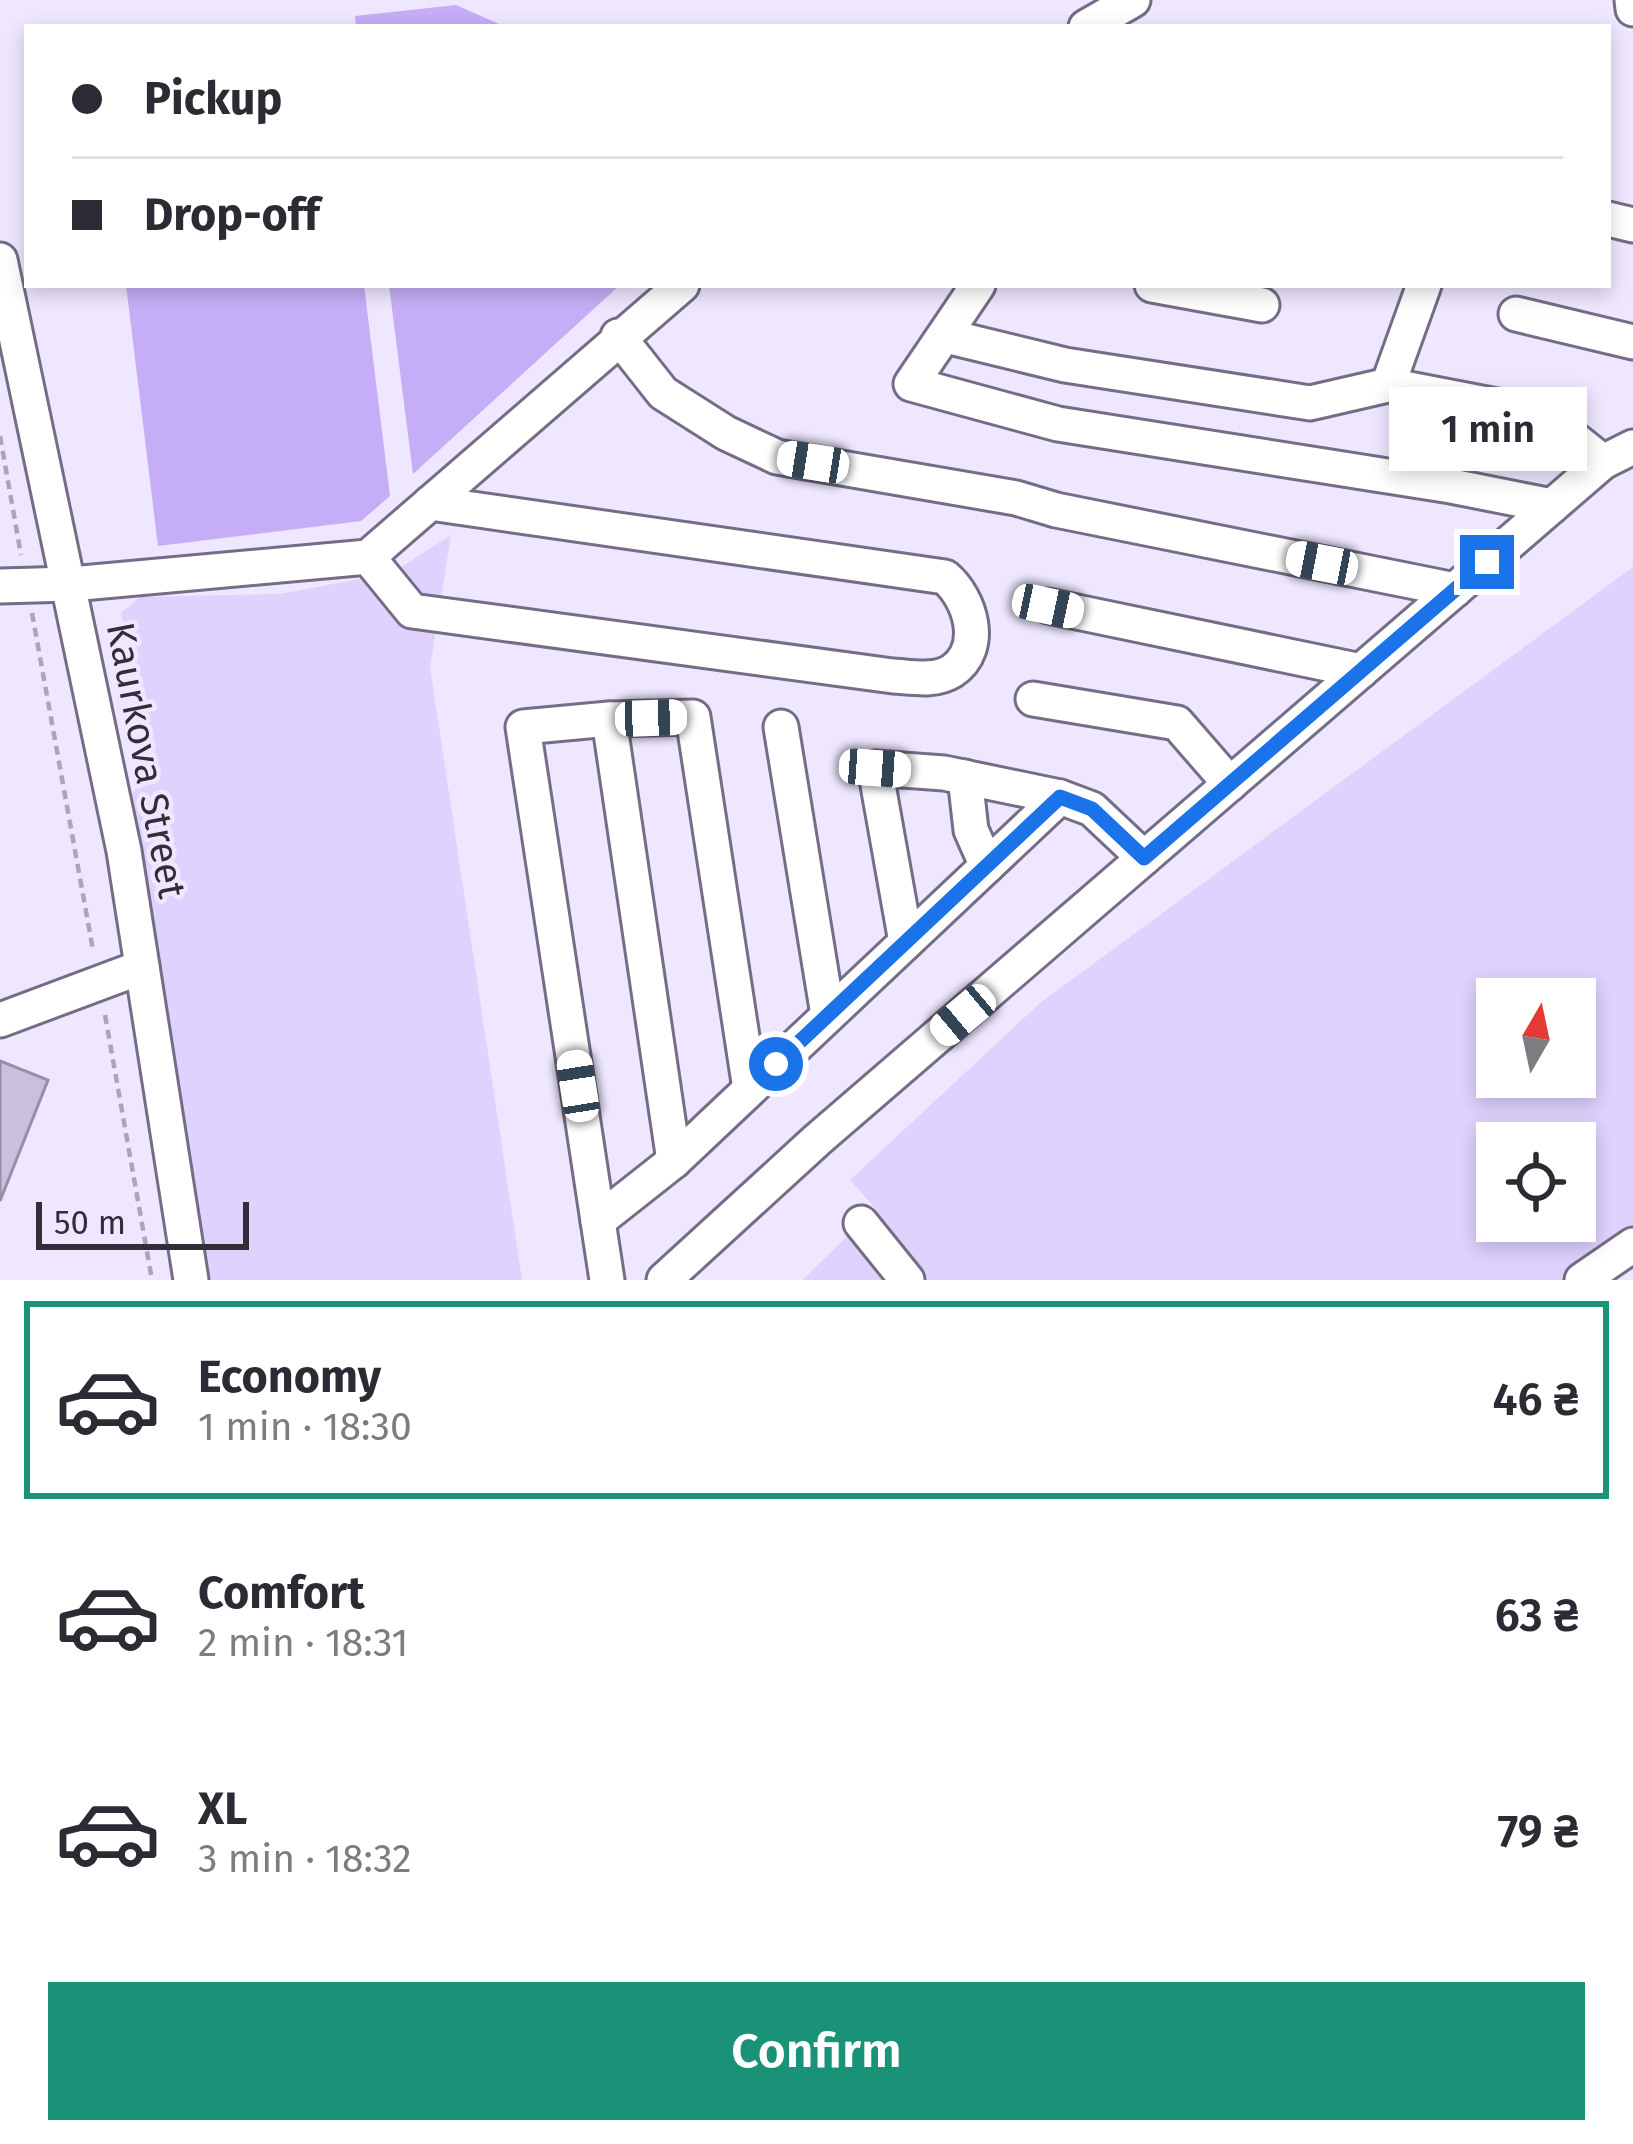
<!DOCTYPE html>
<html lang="en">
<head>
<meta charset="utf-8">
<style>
	:root { --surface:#fff; --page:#f7f7f7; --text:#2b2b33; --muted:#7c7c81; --line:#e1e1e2; --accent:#199277 }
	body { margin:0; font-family:"Fira Sans",sans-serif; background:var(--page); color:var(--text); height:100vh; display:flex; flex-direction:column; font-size:45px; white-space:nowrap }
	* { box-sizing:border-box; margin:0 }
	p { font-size:39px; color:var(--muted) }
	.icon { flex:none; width:66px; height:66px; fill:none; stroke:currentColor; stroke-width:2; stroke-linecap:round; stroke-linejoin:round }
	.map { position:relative; height:1280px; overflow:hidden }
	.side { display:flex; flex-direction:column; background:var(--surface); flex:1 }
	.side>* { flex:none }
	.top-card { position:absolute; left:24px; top:24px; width:1587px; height:264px; border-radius:0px; box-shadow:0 6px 18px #0003; display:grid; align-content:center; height:264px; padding:0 48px; background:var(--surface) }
	.needle { width:78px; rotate:9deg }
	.controls { position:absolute; left:1476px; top:978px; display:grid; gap:24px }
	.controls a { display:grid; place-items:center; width:120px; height:120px; border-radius:0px; background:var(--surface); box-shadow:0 6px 18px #0003; font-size:60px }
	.scale { position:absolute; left:36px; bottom:30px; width:213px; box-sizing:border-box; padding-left:12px; border:6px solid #322e39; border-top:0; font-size:33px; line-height:42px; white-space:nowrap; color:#322e39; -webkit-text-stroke:9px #eee7ff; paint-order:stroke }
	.end { position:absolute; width:54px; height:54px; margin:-27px; border:15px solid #1a73e8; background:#fff; box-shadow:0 0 0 6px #fff }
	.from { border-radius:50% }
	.bubble { position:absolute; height:84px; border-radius:0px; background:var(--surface); box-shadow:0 6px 18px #0003; font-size:39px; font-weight:600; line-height:84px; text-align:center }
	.car { position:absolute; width:36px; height:72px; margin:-36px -18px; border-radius:15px; box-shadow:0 0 9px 3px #0007; background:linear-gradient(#fff 24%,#345 0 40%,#fff 0 76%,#345 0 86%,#fff 0) }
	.top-card b { display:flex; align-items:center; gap:42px; height:114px; font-size:45px }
	.top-card b+b { border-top:3px solid var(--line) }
	.top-card i { width:30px; height:30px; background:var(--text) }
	ul { padding:21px 0 0; list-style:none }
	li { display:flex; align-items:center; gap:36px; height:198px; margin:0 24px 18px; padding:0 24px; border:6px solid transparent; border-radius:0px }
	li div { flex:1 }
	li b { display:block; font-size:45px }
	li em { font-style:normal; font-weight:600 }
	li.selected { border-color:var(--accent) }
	li>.icon { width:108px; height:108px; stroke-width:1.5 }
	.action { display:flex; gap:24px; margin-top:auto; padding:24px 48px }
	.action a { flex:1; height:138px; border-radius:0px; background:var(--accent); color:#fff; font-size:48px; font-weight:600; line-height:138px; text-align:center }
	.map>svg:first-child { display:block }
</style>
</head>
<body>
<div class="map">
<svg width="1633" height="1280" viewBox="0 0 1633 1280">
	<rect width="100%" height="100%" fill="#eee7ff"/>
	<g fill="#dfd2fe" fill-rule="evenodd">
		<polygon points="451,535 430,667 522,1280 205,1280 131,797 155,756 121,613 140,597 279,594 392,573"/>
		<path d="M1633 567V1232L1562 1280H802L876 1209 850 1180 1040 1003ZM1497 999H1575V1077H1497ZM1497 1143H1575V1221H1497Z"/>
	</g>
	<g fill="#c5aef7">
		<polygon points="456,5 506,27 356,27 355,16"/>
		<polygon points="126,285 364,285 390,496 361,521 158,546"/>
		<polygon points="389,285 620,285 413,474"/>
	</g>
	<polygon fill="#c8c0dc" stroke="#968fa9" stroke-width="3" points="0,1061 48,1080 0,1201"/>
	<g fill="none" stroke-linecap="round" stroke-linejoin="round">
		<g stroke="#746d86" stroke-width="39">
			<g id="minor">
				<polyline points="1632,0 1633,9"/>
				<polyline points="1086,27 1133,0"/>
				<polyline points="1608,219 1633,225"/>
				<polyline points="0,260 124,851 191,1280"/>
				<polyline points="978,285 911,384 1058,424 1451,486 1552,506"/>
				<polyline points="1152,285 1262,305"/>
				<polyline points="1516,314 1633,342"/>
				<polyline points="618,336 663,393 726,433 777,457 1016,498 1056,510 1455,590"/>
				<polyline points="946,336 1065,365 1310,403 1388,385 1544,415 1603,462"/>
				<polyline points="1388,385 1424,285"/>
				<path d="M368 557 412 611 893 676C912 677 935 682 952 671 986 648 970 598 945 577L430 503"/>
				<polyline points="0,586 71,584 368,557 682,285"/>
				<polyline points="1048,606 1361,671"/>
				<polyline points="1033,699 1177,723 1230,784"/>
				<polyline points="609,719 693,717 750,1089"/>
				<polyline points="781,727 828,1015"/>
				<polyline points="965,777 971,830 987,866"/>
				<polyline points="906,942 875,768 944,773 1060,797"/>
				<polyline points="0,1020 142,967"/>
				<polyline points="598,1221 674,1161 1060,797 1092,809 1144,858"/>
				<polyline points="861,1223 907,1280"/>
				<polyline points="607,1280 523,727 609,719 674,1161"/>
				<polyline points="664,1280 817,1140 1552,506 1603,462 1633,447"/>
				<polyline points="1582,1280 1633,1245"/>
			</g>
		</g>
		<g stroke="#aba5b8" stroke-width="4.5" stroke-dasharray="9 6" stroke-linecap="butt">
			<polyline points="0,436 21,555"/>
			<polyline points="32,613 93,950"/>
			<polyline points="105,1015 152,1280"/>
		</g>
		<use href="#minor" stroke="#fff" stroke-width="33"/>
	</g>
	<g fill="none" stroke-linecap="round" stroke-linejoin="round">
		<polyline stroke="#1a73e8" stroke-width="15" points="776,1064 1060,797 1092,809 1144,858 1487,562"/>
	</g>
	<g text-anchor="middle" stroke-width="9" stroke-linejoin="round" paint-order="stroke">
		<g font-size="39" fill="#322e39" stroke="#eee7ff">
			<text transform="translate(147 760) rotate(79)" y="14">Kaurkova Street</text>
		</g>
	</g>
</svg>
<div class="controls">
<a><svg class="needle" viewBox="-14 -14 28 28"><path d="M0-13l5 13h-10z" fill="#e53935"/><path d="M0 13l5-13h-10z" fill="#7c7c81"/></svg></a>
<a><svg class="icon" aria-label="locate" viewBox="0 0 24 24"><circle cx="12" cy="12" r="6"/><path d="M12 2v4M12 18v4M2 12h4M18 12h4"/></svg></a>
</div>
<div class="scale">50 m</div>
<i class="end from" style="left:776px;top:1064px"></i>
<i class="end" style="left:1487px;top:562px"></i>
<div class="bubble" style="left:1389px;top:387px;width:198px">1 min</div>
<i class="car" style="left:813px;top:462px;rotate:279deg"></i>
<i class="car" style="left:1322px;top:563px;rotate:281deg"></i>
<i class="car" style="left:1048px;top:606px;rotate:102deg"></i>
<i class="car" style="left:651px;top:718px;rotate:88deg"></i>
<i class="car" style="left:875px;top:768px;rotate:94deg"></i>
<i class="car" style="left:963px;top:1015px;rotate:230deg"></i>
<i class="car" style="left:578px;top:1086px;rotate:351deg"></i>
<div class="top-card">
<b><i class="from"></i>Pickup</b>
<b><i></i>Drop-off</b>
</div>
</div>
<section class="side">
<ul>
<li class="selected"><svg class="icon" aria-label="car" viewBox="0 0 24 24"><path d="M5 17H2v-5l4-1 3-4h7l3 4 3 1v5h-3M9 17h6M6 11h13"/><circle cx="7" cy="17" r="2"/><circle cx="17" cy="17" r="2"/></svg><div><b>Economy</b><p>1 min · 18:30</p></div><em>46 ₴</em></li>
<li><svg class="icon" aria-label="car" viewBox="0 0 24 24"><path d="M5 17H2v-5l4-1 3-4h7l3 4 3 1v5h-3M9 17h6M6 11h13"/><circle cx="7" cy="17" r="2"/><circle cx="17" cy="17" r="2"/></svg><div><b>Comfort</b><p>2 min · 18:31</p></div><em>63 ₴</em></li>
<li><svg class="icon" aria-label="car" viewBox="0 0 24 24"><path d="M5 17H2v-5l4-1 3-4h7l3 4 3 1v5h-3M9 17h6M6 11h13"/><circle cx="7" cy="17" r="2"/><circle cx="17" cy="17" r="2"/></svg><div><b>XL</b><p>3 min · 18:32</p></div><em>79 ₴</em></li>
</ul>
<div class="action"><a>Confirm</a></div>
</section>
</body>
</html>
